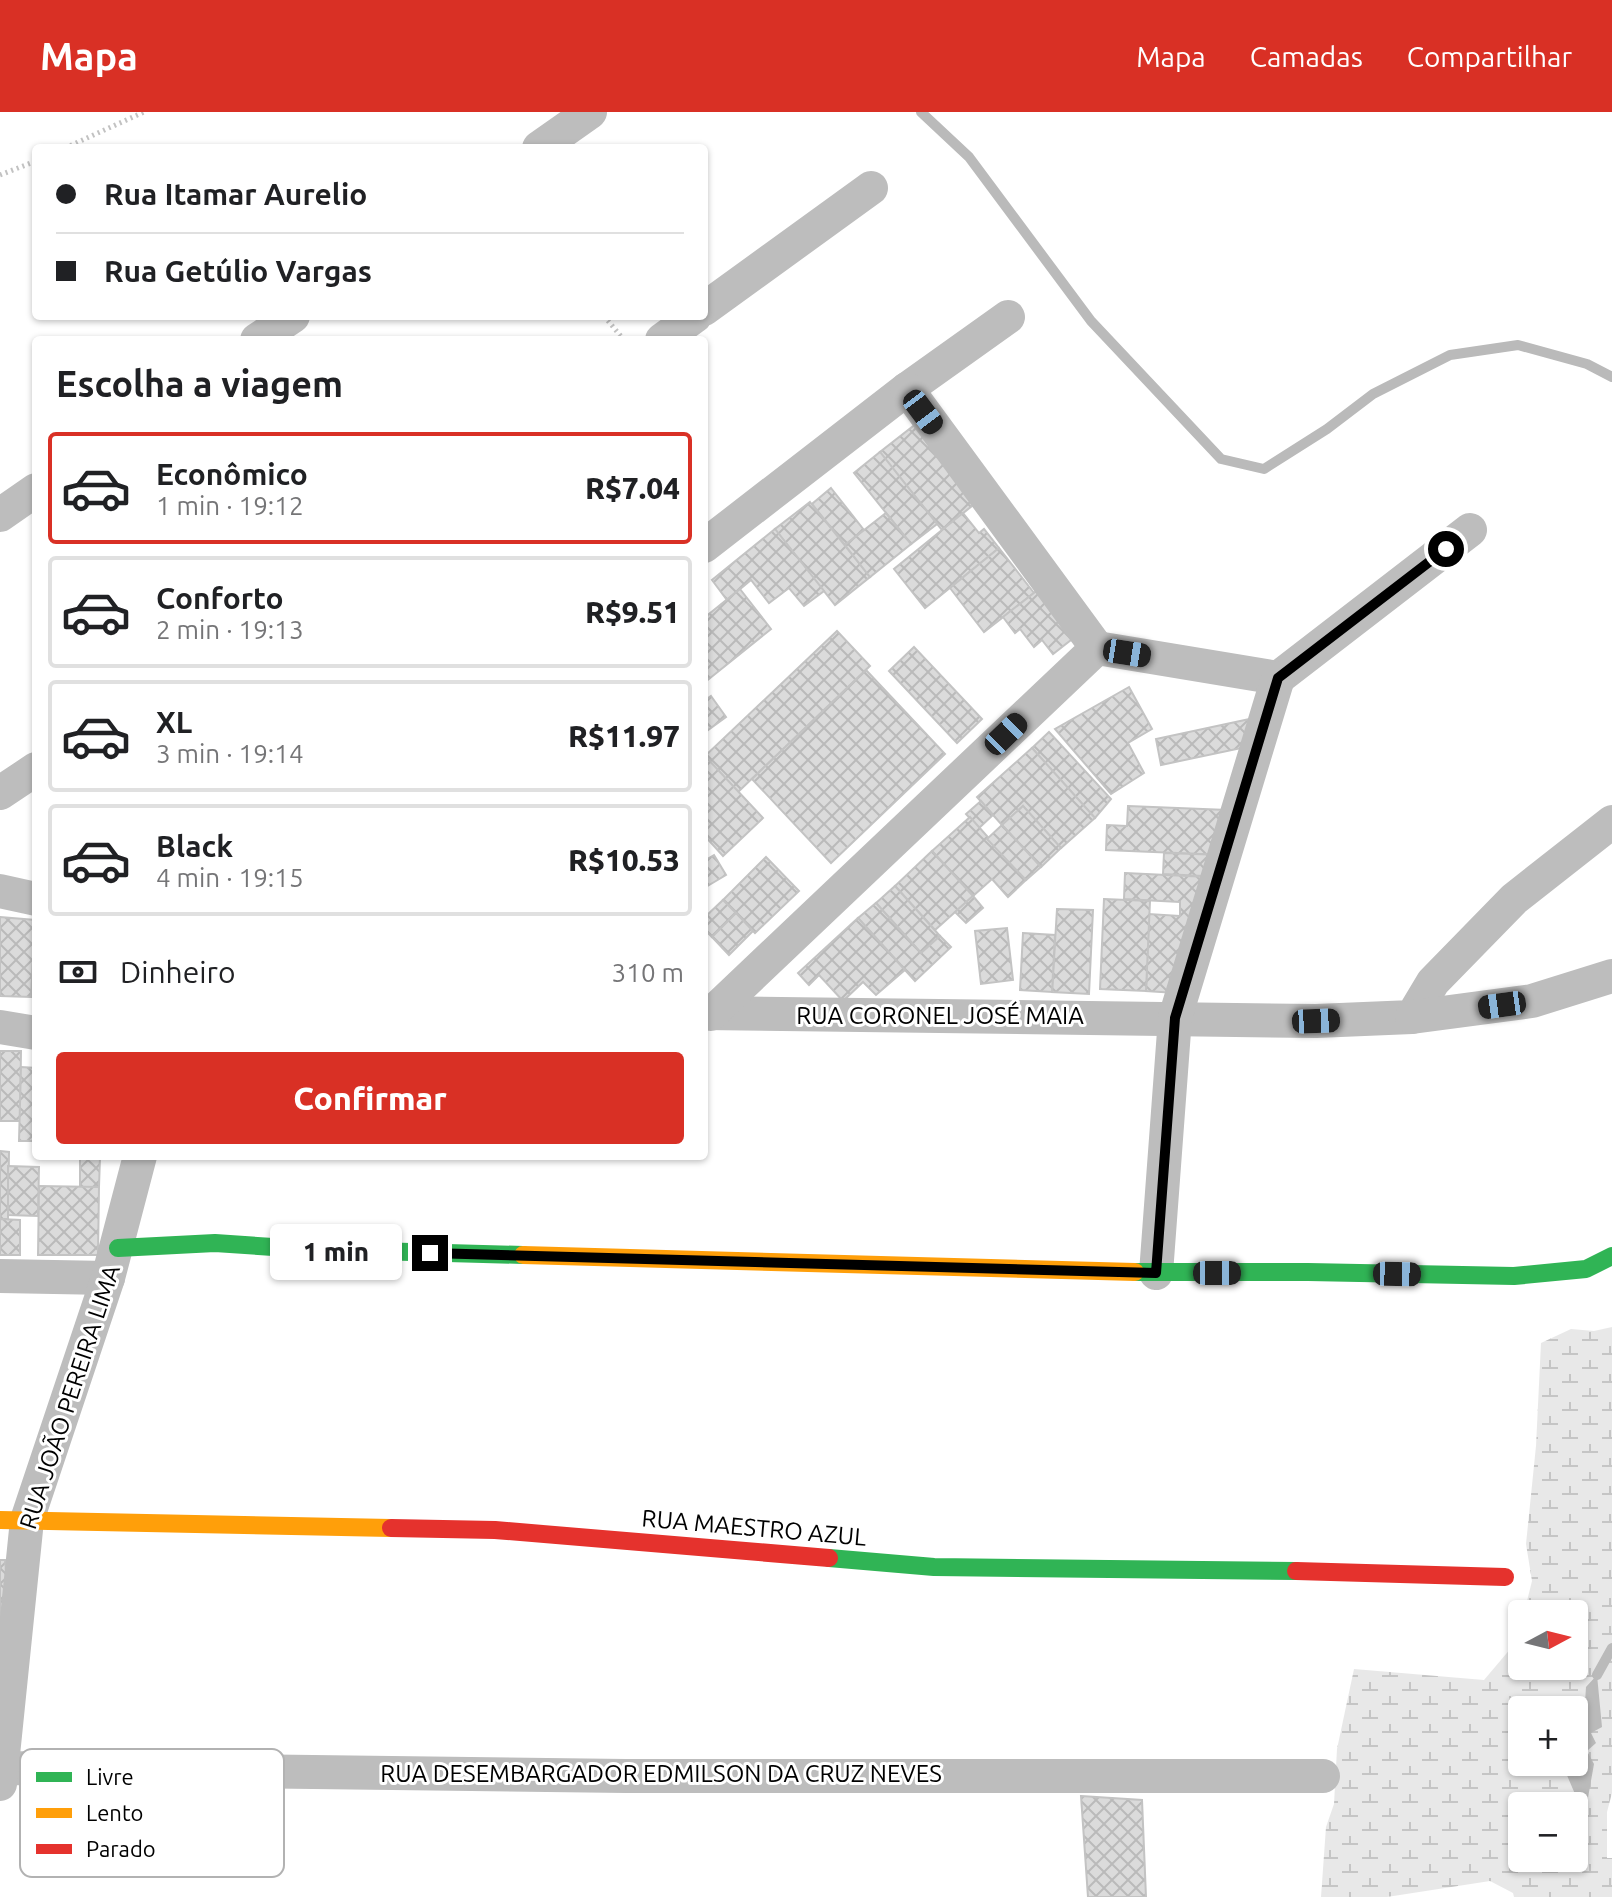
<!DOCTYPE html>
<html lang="pt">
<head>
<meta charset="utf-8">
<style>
	:root { --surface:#fff; --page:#f2f2f2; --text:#202124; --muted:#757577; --line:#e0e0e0; --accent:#d93025 }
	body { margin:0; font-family:Ubuntu,sans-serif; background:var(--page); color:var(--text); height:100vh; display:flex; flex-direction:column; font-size:30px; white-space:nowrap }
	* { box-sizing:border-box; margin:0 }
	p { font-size:26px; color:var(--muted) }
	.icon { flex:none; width:44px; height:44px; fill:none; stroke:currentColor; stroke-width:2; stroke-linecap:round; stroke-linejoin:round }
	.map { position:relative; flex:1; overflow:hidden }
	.details { position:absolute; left:32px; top:224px; width:676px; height:824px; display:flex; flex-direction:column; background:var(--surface); border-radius:8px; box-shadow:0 2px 6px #0004 }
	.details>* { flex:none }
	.top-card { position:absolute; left:32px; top:32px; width:676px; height:176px; border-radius:8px; box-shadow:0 2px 6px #0004; display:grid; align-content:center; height:176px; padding:0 24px; background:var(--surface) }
	.needle { width:52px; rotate:83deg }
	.controls { position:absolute; left:1508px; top:1488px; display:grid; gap:16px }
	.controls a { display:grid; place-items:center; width:80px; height:80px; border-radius:8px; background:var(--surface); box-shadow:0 2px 6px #0004; font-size:40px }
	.end { position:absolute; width:36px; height:36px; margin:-18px; border:10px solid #000; background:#fff; box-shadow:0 0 0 4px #fff }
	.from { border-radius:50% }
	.bubble { position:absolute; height:56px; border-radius:8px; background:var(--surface); box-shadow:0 2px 6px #0004; font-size:26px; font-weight:800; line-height:56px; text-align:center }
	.car { position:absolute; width:24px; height:48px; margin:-24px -12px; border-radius:10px; box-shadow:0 0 6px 2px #0007; background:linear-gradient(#222 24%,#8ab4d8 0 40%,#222 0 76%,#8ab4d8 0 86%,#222 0) }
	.top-card b { display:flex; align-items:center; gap:28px; height:76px; font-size:30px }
	.top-card b+b { border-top:2px solid var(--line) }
	.top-card i { width:20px; height:20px; background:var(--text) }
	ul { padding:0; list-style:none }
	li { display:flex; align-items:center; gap:24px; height:112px; margin:0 16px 12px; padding:0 8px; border:4px solid var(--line); border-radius:8px }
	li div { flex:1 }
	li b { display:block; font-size:30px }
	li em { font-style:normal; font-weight:800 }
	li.selected { border-color:var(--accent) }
	li>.icon { width:72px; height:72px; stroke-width:1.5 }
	h2 { padding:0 24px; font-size:36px; line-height:96px }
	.pay { display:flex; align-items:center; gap:20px; height:88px; padding:0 24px; font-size:30px }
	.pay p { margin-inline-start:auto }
	.cta { display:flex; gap:16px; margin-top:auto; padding:16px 24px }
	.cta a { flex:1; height:92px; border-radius:8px; background:var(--accent); color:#fff; font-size:32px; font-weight:800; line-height:92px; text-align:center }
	header { display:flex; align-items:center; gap:48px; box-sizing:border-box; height:112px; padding:0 40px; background:var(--accent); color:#fff }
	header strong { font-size:38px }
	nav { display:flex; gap:44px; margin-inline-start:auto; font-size:28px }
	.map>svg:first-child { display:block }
</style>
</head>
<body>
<header>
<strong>Mapa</strong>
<nav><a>Mapa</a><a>Camadas</a><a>Compartilhar</a></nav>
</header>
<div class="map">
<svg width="1612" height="1785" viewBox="0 0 1612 1785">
	<defs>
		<pattern id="wetland-marsh" width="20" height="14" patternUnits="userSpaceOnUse" patternTransform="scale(2)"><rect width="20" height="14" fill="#e8e8e8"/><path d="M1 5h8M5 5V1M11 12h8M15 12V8" fill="none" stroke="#c5c5c5"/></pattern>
		<pattern id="building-cross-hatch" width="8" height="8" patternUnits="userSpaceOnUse" patternTransform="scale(2)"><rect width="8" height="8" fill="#dbdbdb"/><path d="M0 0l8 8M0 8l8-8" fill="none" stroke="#bababa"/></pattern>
	</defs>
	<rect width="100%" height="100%" fill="#fff"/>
	<path fill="url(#wetland-marsh)" fill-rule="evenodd" d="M1612 1215V1681L1607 1700V1746H1612V1785H1514L1513 1781 1490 1769 1387 1785H1321L1326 1715 1334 1692 1337 1637 1354 1557 1484 1568 1517 1529 1532 1469 1526 1432 1536 1334 1541 1231 1571 1217 1594 1219ZM1522 1502H1574V1554H1522ZM1522 1598H1574V1650H1522ZM1522 1694H1574V1746H1522Z"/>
	<polygon fill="#bababa" points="1597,1563 1602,1615 1591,1621 1596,1631 1587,1639 1594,1652 1586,1697 1580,1715 1574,1718 1574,1694 1564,1694 1563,1687 1570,1686 1575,1682 1563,1654 1567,1650 1574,1650 1574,1632 1584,1607 1586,1575"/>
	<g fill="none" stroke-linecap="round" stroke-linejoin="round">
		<g stroke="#bababa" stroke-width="10">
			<polyline points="921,0 969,45 1091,209 1221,347 1264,357 1327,317 1373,282 1450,243 1518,233 1587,252 1612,265"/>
			<polyline points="1597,1563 1612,1536"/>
		</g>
	</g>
	<g fill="url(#building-cross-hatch)" stroke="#c3c3c3" stroke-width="2">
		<polygon points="921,308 982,386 942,418 880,340"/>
		<polygon points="880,340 937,412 911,432 854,361"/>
		<polygon points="831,376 864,418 845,433 812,392"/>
		<polygon points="810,390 870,465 835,493 775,417"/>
		<polygon points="886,401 911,432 870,465 845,433"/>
		<polygon points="963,401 979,421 984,417 999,436 925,496 894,457"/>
		<polygon points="775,417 824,479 804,494 789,476 769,491 751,468 727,488 712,468"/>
		<polygon points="999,436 1034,481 984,520 950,476"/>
		<polygon points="740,477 771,517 704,571 704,506"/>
		<polygon points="1039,477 1076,524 1053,542 1042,528 1034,535 1020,517 1015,521 1003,505"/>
		<polygon points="837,519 870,554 738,680 705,644"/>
		<polygon points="914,535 982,607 957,631 889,559"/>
		<polygon points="866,558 945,642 831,751 752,667"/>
		<polygon points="1129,575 1152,617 1128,631 1144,661 1111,682 1055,617"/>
		<polygon points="711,584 726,605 704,621 704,589"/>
		<polygon points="1259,605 1265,631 1161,653 1156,627"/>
		<polygon points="1049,620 1111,687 1095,706 1032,636"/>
		<polygon points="1032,636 1095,706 1061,736 1023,694 1002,713 977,685"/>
		<polygon points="704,643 763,706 723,744 704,723"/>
		<polygon points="981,689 993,703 979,716 966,702"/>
		<polygon points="1023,694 1061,736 1041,755 1002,713"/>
		<polygon points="1128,694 1227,698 1225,743 1106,738 1107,713 1127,714"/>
		<polygon points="970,705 1026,768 1008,785 992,767 973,784 932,739"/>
		<polygon points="1002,713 1041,755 1026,768 987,727"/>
		<polygon points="932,739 973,784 935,818 895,774"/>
		<polygon points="1164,741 1225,743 1224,765 1163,762"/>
		<polygon points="714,743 726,763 704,776 704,749"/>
		<polygon points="766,745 799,779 755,821 723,788"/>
		<polygon points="1125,761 1208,765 1176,881 1146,879 1149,802 1180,804 1180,790 1124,787"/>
		<polygon points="895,774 940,824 921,841 876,791"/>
		<polygon points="973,784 983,796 966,811 955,800"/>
		<polygon points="1104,787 1150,789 1146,879 1100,877"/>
		<polygon points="723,788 736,801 712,825 704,817 704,806"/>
		<polygon points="876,791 921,841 940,824 951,835 915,869 858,806"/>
		<polygon points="1057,797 1093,798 1089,882 1052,880"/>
		<polygon points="736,801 753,819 729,843 712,825"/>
		<polygon points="0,805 35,808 31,885 0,884"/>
		<polygon points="858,806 905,858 876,883 863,870 843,889 819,863 809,873 798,861"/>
		<polygon points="1007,816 1013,868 981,872 975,819"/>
		<polygon points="1023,821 1055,823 1052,880 1020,878"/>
		<polygon points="0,939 21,939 20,1009 0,1009"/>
		<polygon points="21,955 36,956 36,1029 19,1029"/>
		<polygon points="0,1039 9,1040 8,1107 0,1107"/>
		<polygon points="80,1045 100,1045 99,1075 80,1075"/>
		<polygon points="8,1054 39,1055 38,1104 8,1103"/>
		<polygon points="39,1074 99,1075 98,1143 38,1143"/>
		<polygon points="0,1107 20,1108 20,1143 0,1143"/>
		<polygon points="0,1448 5,1448 13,1541 0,1542"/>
		<polygon points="1081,1684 1142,1688 1146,1785 1088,1785"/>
	</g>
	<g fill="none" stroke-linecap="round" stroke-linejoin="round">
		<g stroke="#c2c2c2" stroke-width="5" stroke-dasharray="2 4" stroke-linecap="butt">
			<polyline points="65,36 144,0"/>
			<polyline points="0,63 36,49"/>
			<polyline points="604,204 624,228"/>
		</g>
		<g stroke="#bdbdbd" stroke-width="34">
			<polyline points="539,36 590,0"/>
			<polyline points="704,197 871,76"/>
			<polyline points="257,228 293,204"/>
			<polyline points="662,228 695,204"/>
			<polyline points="0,403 36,378"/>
			<polyline points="704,434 907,277 1008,205"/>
			<polyline points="1097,536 1278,566 1470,418"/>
			<polyline points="0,681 36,657"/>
			<polyline points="0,779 36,787"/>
			<polyline points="704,901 1316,909 1412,905 1433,870 1514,787 1612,710"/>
			<polyline points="711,902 1097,536 907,277"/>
			<polyline points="1412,905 1532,889 1612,864"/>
			<polyline points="0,915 36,921"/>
			<polyline points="1156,1161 1175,906 1278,566"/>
			<polyline points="0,1164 108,1166"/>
			<polyline points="0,1656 626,1664 1323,1664"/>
			<polyline points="0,1672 27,1408 108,1166 140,1044"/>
		</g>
		<g stroke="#30b455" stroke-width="18">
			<polyline points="118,1136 215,1131 303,1137 523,1143"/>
			<polyline points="1135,1160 1308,1160 1514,1164 1586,1157 1612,1144"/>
			<polyline points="829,1446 934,1455 1296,1459"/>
		</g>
		<g stroke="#ff9f0a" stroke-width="18">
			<polyline points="523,1143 1135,1160"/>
			<polyline points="0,1408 391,1416"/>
		</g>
		<g stroke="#e5322d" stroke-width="18">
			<polyline points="391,1416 495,1418 829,1446"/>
			<polyline points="1296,1459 1505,1465"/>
		</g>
	</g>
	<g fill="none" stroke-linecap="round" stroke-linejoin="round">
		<polyline stroke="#000" stroke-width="10" points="430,1141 1156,1161 1175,906 1278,566 1446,437"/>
	</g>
	<g text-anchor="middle" stroke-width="6" stroke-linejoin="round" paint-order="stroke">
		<g font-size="24" fill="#000" stroke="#fff">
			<text x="940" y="912">RUA CORONEL JOSÉ MAIA</text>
			<text transform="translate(70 1285) rotate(-72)" y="8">RUA JOÃO PEREIRA LIMA</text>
			<text transform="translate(754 1416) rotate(5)" y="8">RUA MAESTRO AZUL</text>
			<text x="661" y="1670">RUA DESEMBARGADOR EDMILSON DA CRUZ NEVES</text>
		</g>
	</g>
	<rect x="20" y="1637" width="264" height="128" rx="12" fill="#fff" stroke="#b2b2b2" stroke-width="2"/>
	<rect x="36" y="1660" width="36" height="10" fill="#30b455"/>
	<rect x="36" y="1696" width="36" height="10" fill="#ff9f0a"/>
	<rect x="36" y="1732" width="36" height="10" fill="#e5322d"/>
	<g font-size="22" fill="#000">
		<text x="86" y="1673">Livre</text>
		<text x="86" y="1709">Lento</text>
		<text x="86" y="1745">Parado</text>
	</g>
</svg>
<div class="controls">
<a><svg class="needle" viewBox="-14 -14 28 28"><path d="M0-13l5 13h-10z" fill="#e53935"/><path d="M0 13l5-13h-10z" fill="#757577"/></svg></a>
<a>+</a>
<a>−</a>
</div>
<i class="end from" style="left:1446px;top:437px"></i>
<i class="end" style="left:430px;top:1141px"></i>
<div class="bubble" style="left:270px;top:1112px;width:132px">1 min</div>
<i class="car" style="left:923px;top:300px;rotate:143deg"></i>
<i class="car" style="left:1127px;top:541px;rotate:99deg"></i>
<i class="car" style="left:1006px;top:622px;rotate:46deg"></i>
<i class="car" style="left:1502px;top:893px;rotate:262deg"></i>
<i class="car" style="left:1316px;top:909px;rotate:88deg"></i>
<i class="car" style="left:1217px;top:1161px;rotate:90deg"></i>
<i class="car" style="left:1397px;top:1162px;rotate:91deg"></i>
<div class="top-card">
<b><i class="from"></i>Rua Itamar Aurelio</b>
<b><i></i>Rua Getúlio Vargas</b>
</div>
<section class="details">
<h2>Escolha a viagem</h2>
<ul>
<li class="selected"><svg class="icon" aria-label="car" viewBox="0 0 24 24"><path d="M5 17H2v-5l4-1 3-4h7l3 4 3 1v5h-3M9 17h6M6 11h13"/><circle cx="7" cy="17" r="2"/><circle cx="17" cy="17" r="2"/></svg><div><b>Econômico</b><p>1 min · 19:12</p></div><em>R$7.04</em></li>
<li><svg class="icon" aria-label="car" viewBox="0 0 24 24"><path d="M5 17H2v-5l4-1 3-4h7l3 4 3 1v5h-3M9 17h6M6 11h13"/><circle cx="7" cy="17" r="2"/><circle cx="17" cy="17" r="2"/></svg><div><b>Conforto</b><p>2 min · 19:13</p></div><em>R$9.51</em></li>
<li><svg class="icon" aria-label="car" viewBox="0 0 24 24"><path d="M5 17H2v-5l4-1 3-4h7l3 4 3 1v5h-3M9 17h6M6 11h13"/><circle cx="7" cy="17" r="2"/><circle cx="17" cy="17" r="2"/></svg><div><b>XL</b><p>3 min · 19:14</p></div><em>R$11.97</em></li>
<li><svg class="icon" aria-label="car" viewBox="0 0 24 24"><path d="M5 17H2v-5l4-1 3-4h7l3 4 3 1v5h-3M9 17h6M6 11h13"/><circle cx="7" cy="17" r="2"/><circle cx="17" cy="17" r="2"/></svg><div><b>Black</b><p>4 min · 19:15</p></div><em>R$10.53</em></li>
</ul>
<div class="pay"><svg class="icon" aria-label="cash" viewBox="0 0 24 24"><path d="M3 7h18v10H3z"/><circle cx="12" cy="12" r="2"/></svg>Dinheiro<p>310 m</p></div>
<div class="cta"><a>Confirmar</a></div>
</section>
</div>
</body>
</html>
